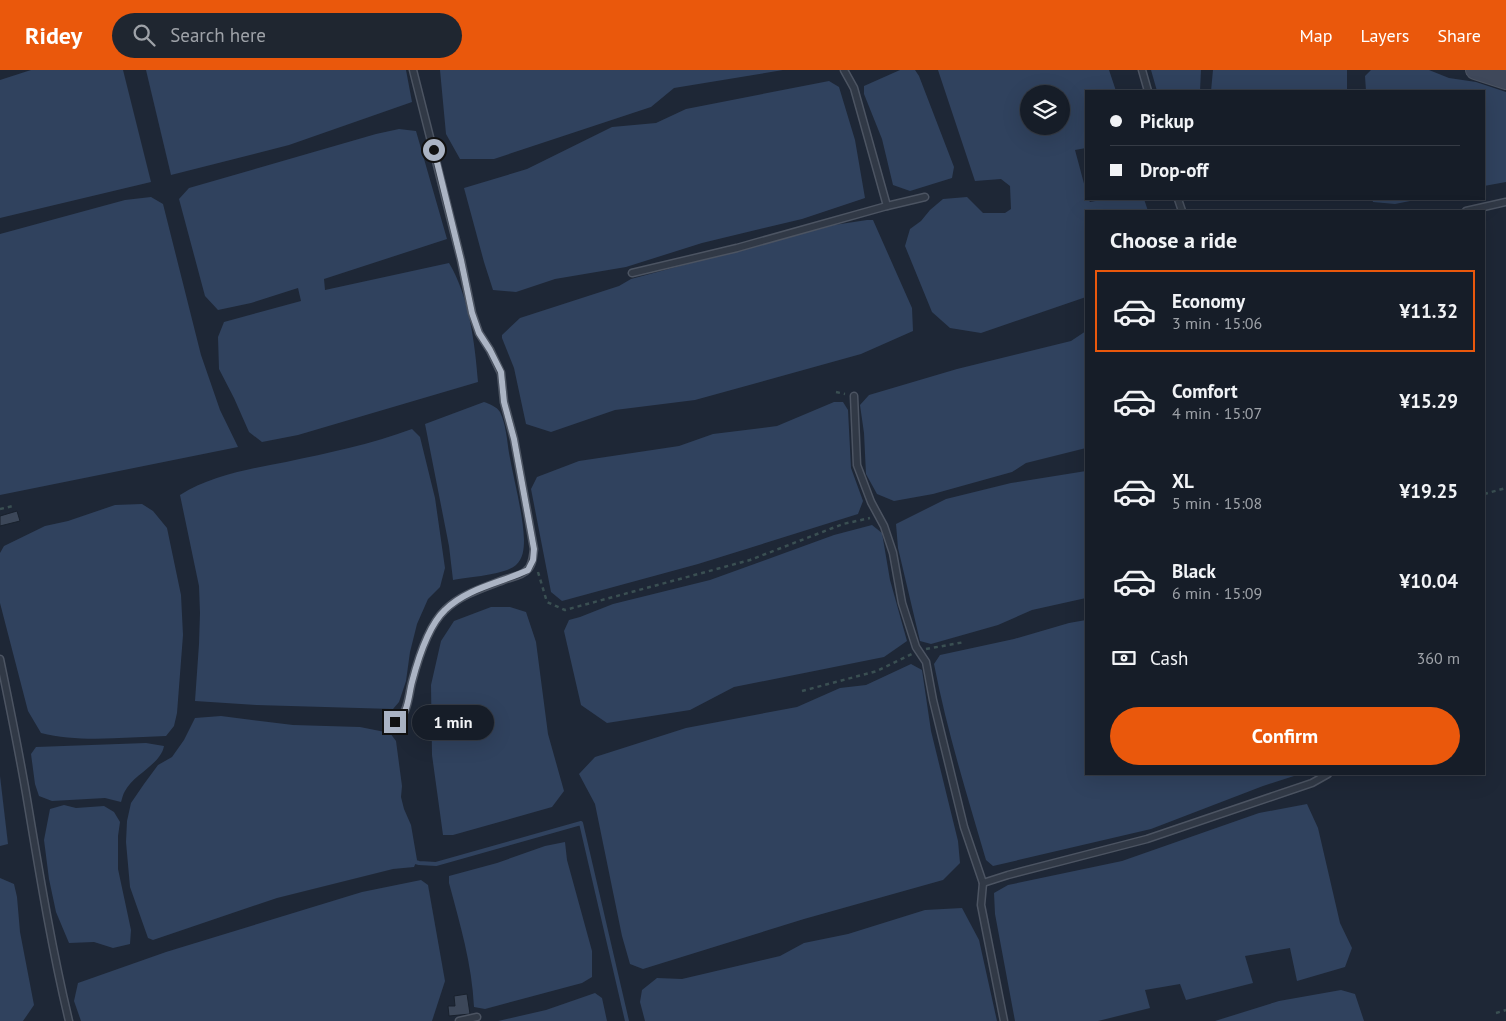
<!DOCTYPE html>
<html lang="en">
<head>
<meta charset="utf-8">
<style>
	:root { --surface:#161d28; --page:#1f2630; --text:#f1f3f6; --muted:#9ea2a8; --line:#353b45; --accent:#ea580c }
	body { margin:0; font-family:"PT Sans",sans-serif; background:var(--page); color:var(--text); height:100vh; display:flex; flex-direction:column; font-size:19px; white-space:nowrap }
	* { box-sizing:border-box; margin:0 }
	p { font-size:16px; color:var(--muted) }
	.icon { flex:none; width:28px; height:28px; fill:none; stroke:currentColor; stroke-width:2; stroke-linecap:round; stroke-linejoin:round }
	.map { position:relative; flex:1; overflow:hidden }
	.drawer { position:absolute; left:1085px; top:140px; width:400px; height:565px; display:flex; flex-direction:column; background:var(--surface); border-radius:0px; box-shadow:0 5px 20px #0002,0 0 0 1px var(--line) }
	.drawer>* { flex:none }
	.top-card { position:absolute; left:1085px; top:20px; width:400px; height:110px; border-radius:0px; box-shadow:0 5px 20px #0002,0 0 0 1px var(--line); display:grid; align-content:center; height:110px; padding:0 25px; background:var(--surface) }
	.buttons { position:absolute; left:1020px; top:15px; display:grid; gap:10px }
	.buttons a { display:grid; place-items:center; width:50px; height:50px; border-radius:50%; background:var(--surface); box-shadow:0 5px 20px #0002,0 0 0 1px var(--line); font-size:25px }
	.end { position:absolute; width:22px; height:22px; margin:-11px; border:6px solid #abb4c4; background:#111; box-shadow:0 0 0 2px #111 }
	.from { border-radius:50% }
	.bubble { position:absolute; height:35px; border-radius:18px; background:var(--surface); box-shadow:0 5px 20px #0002,0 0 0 1px var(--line); font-size:16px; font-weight:700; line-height:35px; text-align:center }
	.top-card b { display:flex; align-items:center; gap:18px; height:48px; font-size:19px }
	.top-card b+b { border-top:1px solid var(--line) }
	.top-card i { width:12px; height:12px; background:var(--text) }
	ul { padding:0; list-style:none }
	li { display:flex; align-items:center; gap:15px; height:82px; margin:0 10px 8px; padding:0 15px; border:2px solid transparent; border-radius:0px }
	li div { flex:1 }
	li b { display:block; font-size:19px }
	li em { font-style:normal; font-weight:700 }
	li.selected { border-color:var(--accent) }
	li>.icon { width:45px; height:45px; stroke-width:1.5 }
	h2 { padding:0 25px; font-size:22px; line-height:60px }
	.pay { display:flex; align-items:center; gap:12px; height:55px; padding:0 25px; font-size:19px }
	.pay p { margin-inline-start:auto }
	.action { display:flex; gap:10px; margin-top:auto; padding:10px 25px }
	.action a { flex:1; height:58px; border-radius:30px; background:var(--accent); color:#fff; font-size:20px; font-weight:700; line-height:58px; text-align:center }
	header { display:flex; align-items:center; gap:30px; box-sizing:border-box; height:70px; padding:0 25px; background:var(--accent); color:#fff }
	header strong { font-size:24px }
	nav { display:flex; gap:28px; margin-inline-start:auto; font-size:18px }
	.search { width:350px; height:45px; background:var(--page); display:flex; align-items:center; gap:12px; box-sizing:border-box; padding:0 18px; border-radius:28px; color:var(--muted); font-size:19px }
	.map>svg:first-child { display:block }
</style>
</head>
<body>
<header>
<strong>Ridey</strong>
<div class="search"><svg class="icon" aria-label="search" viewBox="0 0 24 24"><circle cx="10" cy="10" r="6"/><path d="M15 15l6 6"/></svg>Search here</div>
<nav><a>Map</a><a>Layers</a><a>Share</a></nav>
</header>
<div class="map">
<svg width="1506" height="951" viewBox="0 0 1506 951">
	<rect width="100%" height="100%" fill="#1e2736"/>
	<g fill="#30425e" fill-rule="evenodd">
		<polygon points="31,0 123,0 151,112 0,148 0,10"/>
		<polygon points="146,0 406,0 412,32 289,75 171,105"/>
		<polygon points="440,0 783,0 674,18 651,37 494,89 460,89 446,64"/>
		<polygon points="900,0 915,0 919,6 954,97 952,108 910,121 893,115 882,69 864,24 864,16"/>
		<path d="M938 0H1109L1116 21H1086V78L1075 80 1086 121V129H1088L1090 132 1106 129H1144L1148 141H1086V227L981 263 950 258 932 242 905 176 910 159 921 151 930 140 943 129 967 127 983 143H1005L1011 139 1010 116 1001 109 975 111ZM1029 24H1061V56H1029Z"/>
		<polygon points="1151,0 1201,0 1200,21 1157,21"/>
		<polygon points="1213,0 1347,0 1347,21 1211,21"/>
		<polygon points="1371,0 1429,0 1449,8 1476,12 1506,22 1506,112 1484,116 1484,21 1366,21 1365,6"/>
		<polygon points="829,11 839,17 855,70 865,128 802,149 702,173 626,197 555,209 516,222 493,220 484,192 464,118 527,99 612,57 656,53 686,39"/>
		<path d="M399 59 416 61 447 169 324 209 325 220 449 193C469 226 475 273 478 312L298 365 262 372 249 362 234 328 219 299 218 267 224 252 301 231 298 218 251 233 218 240 205 226 179 129 189 118 376 64Z"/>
		<polygon points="151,127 163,134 201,285 220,340 238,377 0,425 0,164 125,130"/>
		<polygon points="1372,129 1420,129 1395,134 1373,132"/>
		<polygon points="867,150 873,150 912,238 913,261 861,284 695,330 615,340 551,362 526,354 514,298 502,268 502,265 520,248 619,216 631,209 834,155"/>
		<polygon points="1086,261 1086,378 1026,393 1012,402 933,424 894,431 877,424 866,404 864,363 860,335 869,325 957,299 1071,271"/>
		<path d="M484 332C490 334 497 337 500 342 506 354 507 370 509 383 514 411 523 443 524 470 524 479 523 489 516 495 505 505 469 507 453 510L449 476 425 354Z"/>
		<polygon points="834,332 843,332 848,340 851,398 863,431 858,444 698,494 562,531 551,522 531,419 537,407 579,391 679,376 713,364 777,356"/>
		<path d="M412 359 420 367 435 428 445 498 440 517 428 529 417 554 410 582 406 611 399 632 393 639 256 635 195 631 199 574 200 543 199 516 180 425C212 405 250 399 286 392 328 383 372 374 412 359Z"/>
		<polygon points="1086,401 1086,528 1032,540 998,555 931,574 920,571 898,478 896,454 946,429 1011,413"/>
		<path d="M142 434 153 441 167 458 181 525 183 565 177 643 174 656 166 666C126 667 80 673 41 663L28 641 0 533V483L4 476 45 456 68 451 115 435Z"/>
		<polygon points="872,455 882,463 890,510 907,571 884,587 734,617 690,640 607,653 581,635 564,561 569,550 580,547 613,534 710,510 834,465"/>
		<polygon points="491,537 510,537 526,542 536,572 548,664 564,721 552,737 453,765 443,765 432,685 431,615 441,571 454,551"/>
		<path d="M1086 550V704L1297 705 1263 716 1151 759 993 796 986 790C967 725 947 661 934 594L940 585 1014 569 1069 553Z"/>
		<polygon points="911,594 922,600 931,661 958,771 960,793 943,810 804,849 643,899 630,894 622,866 595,734 579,704 595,687 686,658 797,637 840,618 866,615"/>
		<polygon points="221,646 293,655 360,657 390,663 396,671 402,716 401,727 404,739 411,755 417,790 414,797 393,799 277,828 153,870 148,868 130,817 126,772 127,751 131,733 144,714 158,695 172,687 184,670 195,648"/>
		<path d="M146 673 164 676C161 694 134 704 125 721 123 724 122 729 121 732L105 728 52 731 39 726 35 714 31 684 36 677Z"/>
		<polygon points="0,706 8,774 0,776"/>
		<polygon points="1307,734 1318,758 1340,853 1352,878 1345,897 1297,911 1290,878 1245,886 1253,913 1186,930 1180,914 1145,920 1150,938 1098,951 1015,951 995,844 994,823 1008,815 1122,791 1259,743"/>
		<polygon points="64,735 76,738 104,736 114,742 120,752 118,766 118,799 131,860 130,874 113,878 94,872 69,873 56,842 49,809 44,770 50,739"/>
		<path d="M565 772 567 790 592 881V907L582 913 485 939 474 937C472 894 460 854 449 813V806L497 793 545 776Z"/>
		<polygon points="0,808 14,814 17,827 20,862 34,935 23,951 0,951"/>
		<polygon points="421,810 428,815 445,911 432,951 81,951 74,931 78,913 166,882 362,822"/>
		<polygon points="962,838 979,870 997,951 645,951 640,932 642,920 657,908 682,909 780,886 804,873 848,864 925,840"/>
		<polygon points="1341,920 1355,924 1364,951 1215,951 1279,931"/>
		<polygon points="595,923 602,928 607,951 498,951 546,940"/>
	</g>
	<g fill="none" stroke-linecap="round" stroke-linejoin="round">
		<polyline stroke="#30425e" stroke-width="4" points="412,791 419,793 436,794 581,753 627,951"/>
	</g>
	<g fill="#3c4759" stroke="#19212d">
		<polygon points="17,441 20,451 0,456 0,446"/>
		<polygon points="467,924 470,944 449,946 448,936 455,936 454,926"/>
	</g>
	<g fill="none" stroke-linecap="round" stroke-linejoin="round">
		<g stroke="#4c5462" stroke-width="9">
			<g id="service">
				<polyline points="844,0 854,18 887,136"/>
				<polyline points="1142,0 1148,21"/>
				<polyline points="1178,129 1182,141"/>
				<polyline points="1466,141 1506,132"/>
				<polyline points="632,203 737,178 887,136 925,127"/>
				<polyline points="854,326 857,395 871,432 884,456 893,483 902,533 916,577 926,592 933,630 964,757 983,813 981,835 1004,951"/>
				<path d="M0 589C10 638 20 686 28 735 40 807 52 880 69 951"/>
				<path d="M395 652C409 643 408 627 412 612 418 589 428 556 445 540 461 524 486 517 506 509 513 507 523 505 527 500 533 495 533 486 534 479L514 369 504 332 501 303 490 280 479 263 472 243 461 190 413 0"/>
				<polyline points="983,813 1008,805 1147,769 1312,713 1328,704"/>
				<polyline points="459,951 477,947"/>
			</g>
		</g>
		<g stroke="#4c5462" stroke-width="20">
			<polyline id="secondary" points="1475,0 1506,10"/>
		</g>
		<g stroke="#3a4f52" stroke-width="2.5" stroke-dasharray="4 4" stroke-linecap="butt">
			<polyline points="836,322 845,324"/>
			<polyline points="1484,424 1506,418"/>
			<polyline points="0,439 13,436"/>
			<polyline points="538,502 547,532 565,540 750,490 843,454 870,448"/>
			<polyline points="926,579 965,572"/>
			<polyline points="802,621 877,601 912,584"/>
			<polyline points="1496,943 1506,940"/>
		</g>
		<use href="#service" stroke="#313946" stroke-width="6"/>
		<use href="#secondary" stroke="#3f485a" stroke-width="18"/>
	</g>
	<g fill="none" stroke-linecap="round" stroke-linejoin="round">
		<path stroke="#abb4c4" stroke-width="6" d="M395 652C409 644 408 627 412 612 418 589 428 556 445 540 467 518 501 513 528 500L533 490 534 479 514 369 504 332 501 302 490 280 479 263 472 243 461 190 434 80"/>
	</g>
</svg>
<div class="buttons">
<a><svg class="icon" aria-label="layers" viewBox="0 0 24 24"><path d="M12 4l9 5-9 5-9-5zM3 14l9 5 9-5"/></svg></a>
</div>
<i class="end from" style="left:434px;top:80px"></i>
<i class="end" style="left:395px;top:652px"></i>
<div class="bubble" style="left:412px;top:635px;width:82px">1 min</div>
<div class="top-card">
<b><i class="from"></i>Pickup</b>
<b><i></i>Drop-off</b>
</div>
<section class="drawer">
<h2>Choose a ride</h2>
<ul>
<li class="selected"><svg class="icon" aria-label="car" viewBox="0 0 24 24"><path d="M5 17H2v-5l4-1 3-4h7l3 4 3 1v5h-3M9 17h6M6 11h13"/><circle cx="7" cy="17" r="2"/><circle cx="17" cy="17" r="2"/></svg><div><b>Economy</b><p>3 min · 15:06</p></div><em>¥11.32</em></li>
<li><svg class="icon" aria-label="car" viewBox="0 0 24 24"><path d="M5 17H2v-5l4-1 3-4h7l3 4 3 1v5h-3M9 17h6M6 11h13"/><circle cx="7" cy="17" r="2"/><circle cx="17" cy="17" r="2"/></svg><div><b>Comfort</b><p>4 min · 15:07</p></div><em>¥15.29</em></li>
<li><svg class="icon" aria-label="car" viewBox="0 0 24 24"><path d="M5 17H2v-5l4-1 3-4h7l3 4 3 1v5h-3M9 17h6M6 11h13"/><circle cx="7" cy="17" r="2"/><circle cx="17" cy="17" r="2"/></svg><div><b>XL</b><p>5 min · 15:08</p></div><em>¥19.25</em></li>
<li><svg class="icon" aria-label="car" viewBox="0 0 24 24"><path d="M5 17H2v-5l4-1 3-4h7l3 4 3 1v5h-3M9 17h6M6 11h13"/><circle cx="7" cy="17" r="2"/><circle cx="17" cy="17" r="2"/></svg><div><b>Black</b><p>6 min · 15:09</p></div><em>¥10.04</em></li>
</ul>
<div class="pay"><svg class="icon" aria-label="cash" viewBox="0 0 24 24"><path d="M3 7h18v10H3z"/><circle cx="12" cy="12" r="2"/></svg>Cash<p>360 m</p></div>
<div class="action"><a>Confirm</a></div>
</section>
</div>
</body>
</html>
